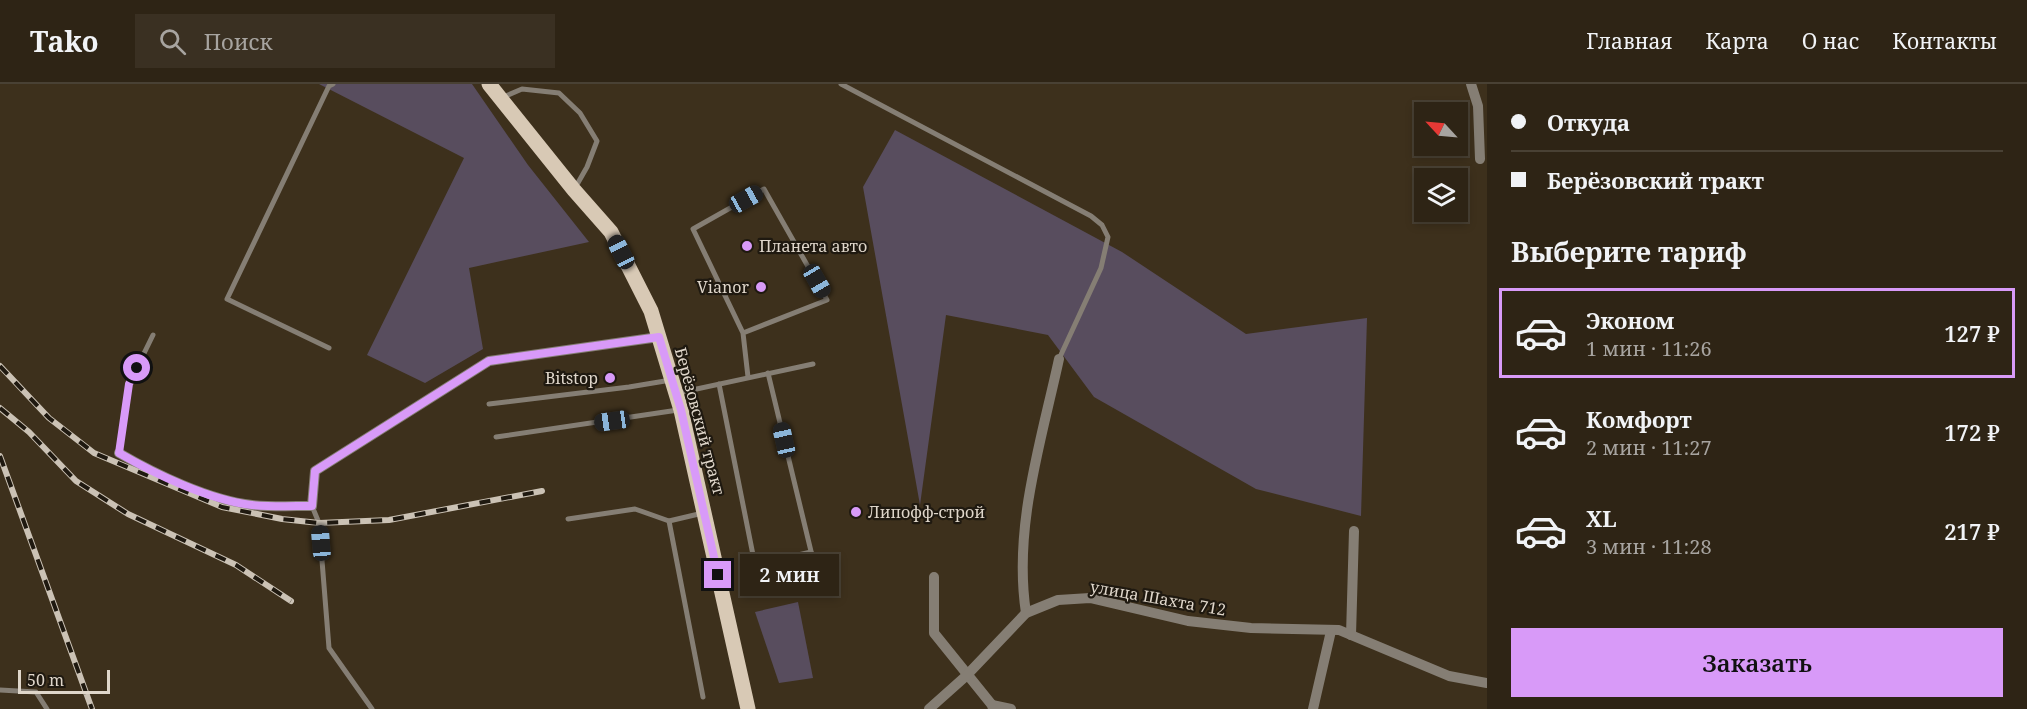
<!DOCTYPE html>
<html lang="ru">
<head>
<meta charset="utf-8">
<style>
	:root { --surface:#2e2415; --page:#3a3022; --text:#f1f3f6; --muted:#a7a4a0; --line:#494134; --accent:#d89af8 }
	body { margin:0; font-family:"Noto Serif",serif; background:var(--page); color:var(--text); height:100vh; display:flex; flex-direction:column; font-size:22px; white-space:nowrap }
	* { box-sizing:border-box; margin:0 }
	p { font-size:20px; color:var(--muted) }
	.icon { flex:none; width:33px; height:33px; fill:none; stroke:currentColor; stroke-width:2; stroke-linecap:round; stroke-linejoin:round }
	.map { position:relative; flex:1; overflow:hidden }
	.panel { display:flex; flex-direction:column; background:var(--surface); width:540px }
	.panel>* { flex:none }
	.guide { display:grid; align-content:center; height:132px; padding:0 24px; background:var(--surface) }
	.needle { width:39px; rotate:296deg }
	.buttons { position:absolute; left:1414px; top:18px; display:grid; gap:12px }
	.buttons a { display:grid; place-items:center; width:54px; height:54px; border-radius:0px; background:var(--surface); box-shadow:0 3px 9px #0003,0 0 0 2px var(--line); font-size:30px }
	.scale { position:absolute; left:18px; bottom:15px; width:92px; box-sizing:border-box; padding-left:6px; border:3px solid #dfd6ca; border-top:0; font-size:16px; line-height:21px; white-space:nowrap; color:#dfd6ca; -webkit-text-stroke:4px #1f1910; paint-order:stroke }
	.end { position:absolute; width:27px; height:27px; margin:-14px; border:8px solid #d89af8; background:#111; box-shadow:0 0 0 3px #111 }
	.from { border-radius:50% }
	.bubble { position:absolute; height:42px; border-radius:0px; background:var(--surface); box-shadow:0 3px 9px #0003,0 0 0 2px var(--line); font-size:20px; font-weight:600; line-height:42px; text-align:center }
	.car { position:absolute; width:18px; height:36px; margin:-18px -9px; border-radius:8px; box-shadow:0 0 4px 2px #0007; background:linear-gradient(#222 24%,#8ab4d8 0 40%,#222 0 76%,#8ab4d8 0 86%,#222 0) }
	.guide b { display:flex; align-items:center; gap:21px; height:57px; font-size:22px }
	.guide b+b { border-top:2px solid var(--line) }
	.guide i { width:15px; height:15px; background:var(--text) }
	ul { padding:0; list-style:none }
	li { display:flex; align-items:center; gap:18px; height:90px; margin:0 12px 9px; padding:0 12px; border:3px solid transparent; border-radius:0px }
	li div { flex:1 }
	li b { display:block; font-size:22px }
	li em { font-style:normal; font-weight:600 }
	li.selected { border-color:var(--accent) }
	li>.icon { width:54px; height:54px; stroke-width:1.5 }
	h2 { padding:0 24px; font-size:27px; line-height:72px }
	.primary-button { display:flex; gap:12px; margin-top:auto; padding:12px 24px }
	.primary-button a { flex:1; height:69px; border-radius:0px; background:var(--accent); color:#111; font-size:24px; font-weight:600; line-height:69px; text-align:center }
	header { display:flex; align-items:center; gap:36px; box-sizing:border-box; height:84px; padding:0 30px; background:var(--surface); border-bottom:2px solid var(--line) }
	header strong { font-size:28px }
	nav { display:flex; gap:33px; margin-inline-start:auto; font-size:21px }
	.search { width:420px; height:54px; background:var(--page); display:flex; align-items:center; gap:15px; box-sizing:border-box; padding:0 21px; border-radius:0px; color:var(--muted); font-size:22px }
	main { display:flex; flex:1; min-height:0 }
	.map>svg:first-child { display:block }
</style>
</head>
<body>
<header>
<strong>Tako</strong>
<div class="search"><svg class="icon" aria-label="search" viewBox="0 0 24 24"><circle cx="10" cy="10" r="6"/><path d="M15 15l6 6"/></svg>Поиск</div>
<nav><a>Главная</a><a>Карта</a><a>О нас</a><a>Контакты</a></nav>
</header>
<main>
<div class="map">
<svg width="1487" height="625" viewBox="0 0 1487 625">
	<rect width="100%" height="100%" fill="#3d301c"/>
	<g fill="#584d5e">
		<polygon points="319,0 472,0 528,81 589,158 469,184 483,265 425,299 367,271 464,74"/>
		<polygon points="895,46 1122,168 1246,250 1367,234 1361,432 1256,405 1094,313 1048,251 946,231 920,421 863,103"/>
		<polygon points="798,518 813,594 779,599 755,528"/>
	</g>
	<g fill="none" stroke-linecap="round" stroke-linejoin="round">
		<g stroke="#857e74" stroke-width="5">
			<polyline points="841,0 1091,132 1102,141 1108,153 1101,184 1059,275"/>
			<polyline points="501,14 522,5 559,9 580,29 597,57 587,83 575,104"/>
			<polyline points="743,249 827,216 764,105 693,145 743,249 748,293"/>
			<polyline points="329,264 227,215 329,2 333,0"/>
			<polyline points="768,289 816,488"/>
			<polyline points="719,300 755,481 811,468"/>
			<polyline points="678,309 813,280"/>
			<polyline points="489,320 629,303 671,296"/>
			<polyline points="496,353 678,326"/>
			<polyline points="119,369 129,300 153,251"/>
			<polyline points="312,422 319,439 329,564 372,625"/>
			<polyline points="568,435 635,425 669,437"/>
			<polyline points="0,606 36,608 47,625"/>
			<polyline points="703,613 669,437 703,429"/>
		</g>
		<g stroke="#857e74" stroke-width="10">
			<polyline points="1471,0 1478,22 1480,75"/>
			<path d="M119 369C155 390 209 416 252 421 271 423 292 422 312 422L315 387 489 277 659 253"/>
			<polyline points="934,493 934,549 992,621 993,625"/>
			<path d="M1026 529C1013 444 1041 358 1059 275"/>
			<polyline points="1351,551 1354,447"/>
			<polyline points="992,621 1011,625"/>
			<polyline points="929,625 966,592 1026,529 1058,516 1090,514 1188,537 1251,544 1339,546 1449,592 1487,599"/>
			<polyline points="1313,625 1331,547"/>
		</g>
		<polyline stroke="#d8c9b5" stroke-width="15" points="489,0 574,106 611,148 651,227 681,326 748,625"/>
		<g stroke="#cbc2b5" stroke-width="6">
			<g id="rail">
				<polyline points="0,282 49,334 94,369 222,423 282,435 319,439 389,436 542,407"/>
				<polyline points="0,324 29,348 76,397 128,430 236,481 291,517"/>
				<polyline points="0,372 92,625"/>
			</g>
		</g>
		<use href="#rail" stroke="#1f1910" stroke-width="4" stroke-dasharray="11" stroke-linecap="butt"/>
	</g>
	<g fill="none" stroke-linecap="round" stroke-linejoin="round">
		<path stroke="#d89af8" stroke-width="8" d="M137 284 129 300 119 369C155 390 209 416 252 421 271 423 292 422 312 422L315 387 489 277 659 253 681 326 718 491"/>
	</g>
	<g fill="#d89af8" stroke="#1f1910" stroke-width="2">
		<circle cx="747" cy="162" r="6"/>
		<circle cx="761" cy="203" r="6"/>
		<circle cx="610" cy="294" r="6"/>
		<circle cx="856" cy="428" r="6"/>
	</g>
	<g text-anchor="middle" stroke-width="4.5" stroke-linejoin="round" paint-order="stroke">
		<g font-size="16" fill="#dfd6ca" stroke="#1f1910" text-anchor="start">
			<text x="759" y="168">Планета авто</text>
			<text x="749" y="209" text-anchor="end">Vianor</text>
			<text x="598" y="300" text-anchor="end">Bitstop</text>
			<text x="868" y="434">Липофф-строй</text>
		</g>
		<g font-size="16" fill="#dfd6ca" stroke="#1f1910">
			<text transform="translate(700 337) rotate(75)" y="6">Берёзовский тракт</text>
			<text transform="translate(1158 514) rotate(10)" y="6">улица Шахта 712</text>
		</g>
	</g>
</svg>
<div class="buttons">
<a><svg class="needle" viewBox="-14 -14 28 28"><path d="M0-13l5 13h-10z" fill="#e53935"/><path d="M0 13l5-13h-10z" fill="#a7a4a0"/></svg></a>
<a><svg class="icon" aria-label="layers" viewBox="0 0 24 24"><path d="M12 4l9 5-9 5-9-5zM3 14l9 5 9-5"/></svg></a>
</div>
<div class="scale">50 m</div>
<i class="end from" style="left:137px;top:284px"></i>
<i class="end" style="left:718px;top:491px"></i>
<div class="bubble" style="left:740px;top:470px;width:99px">2 мин</div>
<i class="car" style="left:746px;top:115px;rotate:61deg"></i>
<i class="car" style="left:621px;top:168px;rotate:333deg"></i>
<i class="car" style="left:817px;top:197px;rotate:150deg"></i>
<i class="car" style="left:612px;top:337px;rotate:262deg"></i>
<i class="car" style="left:784px;top:356px;rotate:347deg"></i>
<i class="car" style="left:321px;top:459px;rotate:355deg"></i>
</div>
<section class="panel">
<div class="guide">
<b><i class="from"></i>Откуда</b>
<b><i></i>Берёзовский тракт</b>
</div>
<h2>Выберите тариф</h2>
<ul>
<li class="selected"><svg class="icon" aria-label="car" viewBox="0 0 24 24"><path d="M5 17H2v-5l4-1 3-4h7l3 4 3 1v5h-3M9 17h6M6 11h13"/><circle cx="7" cy="17" r="2"/><circle cx="17" cy="17" r="2"/></svg><div><b>Эконом</b><p>1 мин · 11:26</p></div><em>127 ₽</em></li>
<li><svg class="icon" aria-label="car" viewBox="0 0 24 24"><path d="M5 17H2v-5l4-1 3-4h7l3 4 3 1v5h-3M9 17h6M6 11h13"/><circle cx="7" cy="17" r="2"/><circle cx="17" cy="17" r="2"/></svg><div><b>Комфорт</b><p>2 мин · 11:27</p></div><em>172 ₽</em></li>
<li><svg class="icon" aria-label="car" viewBox="0 0 24 24"><path d="M5 17H2v-5l4-1 3-4h7l3 4 3 1v5h-3M9 17h6M6 11h13"/><circle cx="7" cy="17" r="2"/><circle cx="17" cy="17" r="2"/></svg><div><b>XL</b><p>3 мин · 11:28</p></div><em>217 ₽</em></li>
</ul>
<div class="primary-button"><a>Заказать</a></div>
</section>
</main>
</body>
</html>
